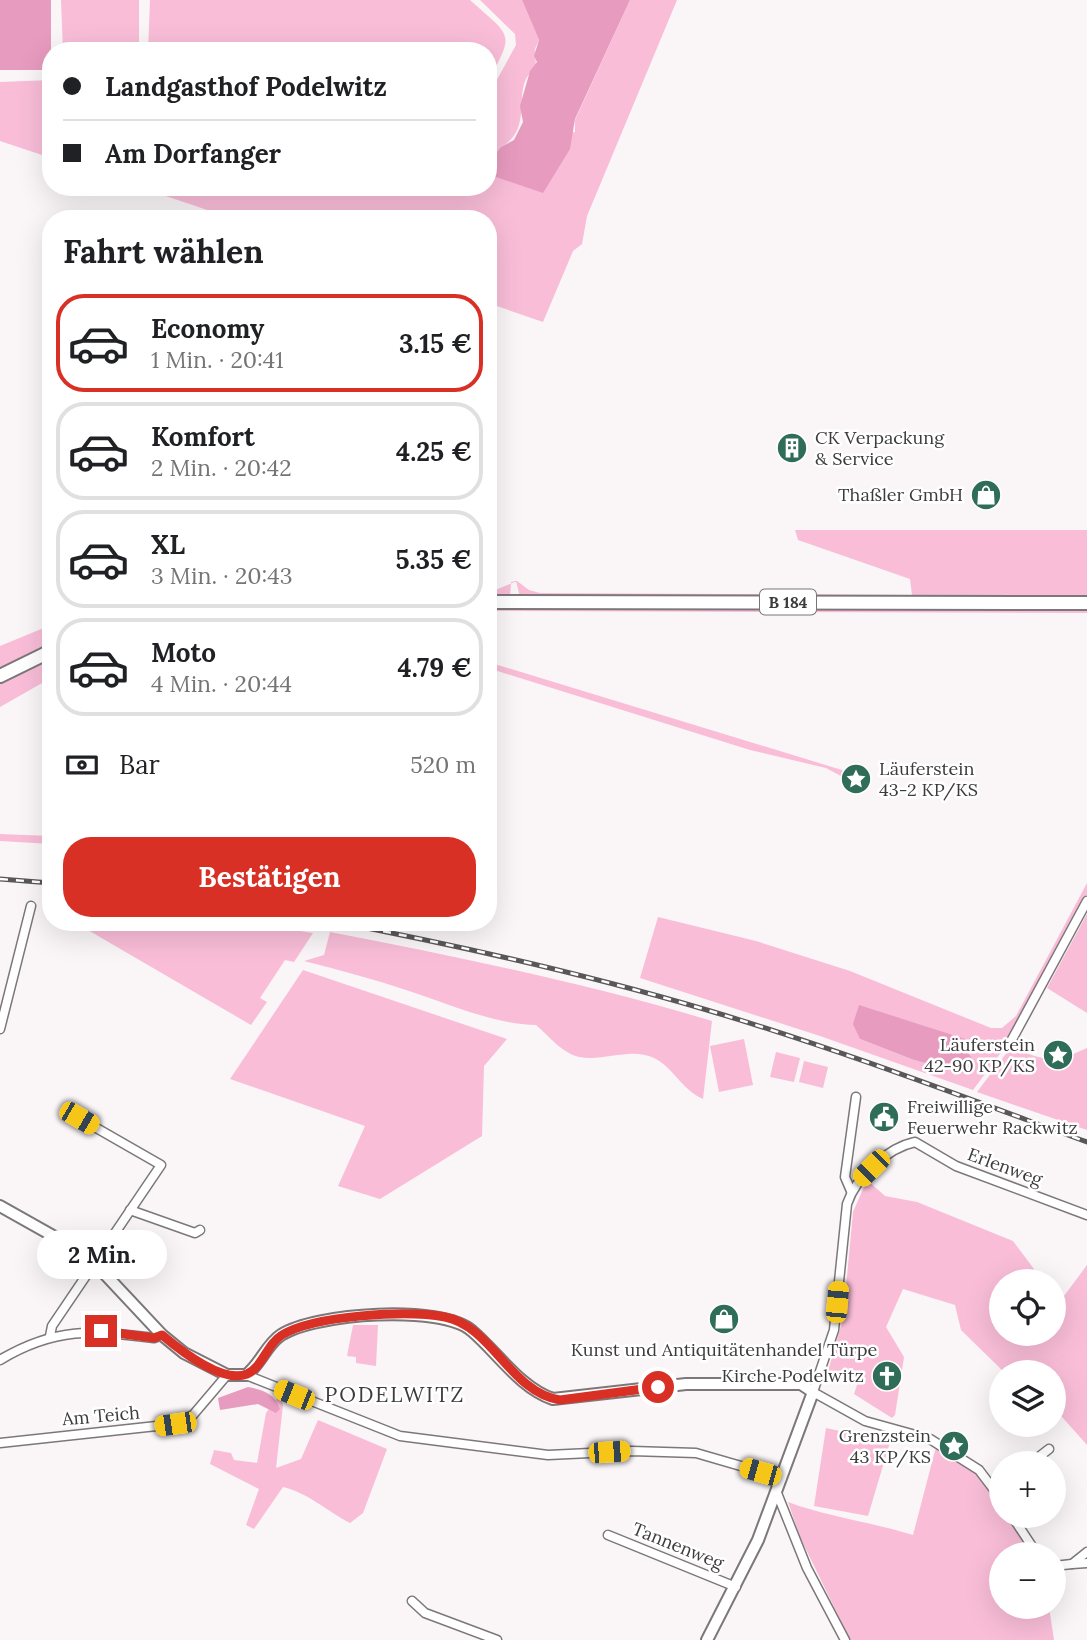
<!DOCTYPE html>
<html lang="de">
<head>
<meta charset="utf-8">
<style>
	:root { --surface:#fff; --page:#f6f6f6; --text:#202124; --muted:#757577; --line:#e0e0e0; --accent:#d93025 }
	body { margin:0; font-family:Lora,serif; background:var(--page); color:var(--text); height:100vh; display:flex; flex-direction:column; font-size:26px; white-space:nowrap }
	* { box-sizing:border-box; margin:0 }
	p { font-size:23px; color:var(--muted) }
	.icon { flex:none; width:38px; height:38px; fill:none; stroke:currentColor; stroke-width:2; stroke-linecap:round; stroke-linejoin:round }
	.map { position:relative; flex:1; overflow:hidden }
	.drawer { position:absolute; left:42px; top:210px; width:455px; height:721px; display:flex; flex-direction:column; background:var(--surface); border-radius:28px; box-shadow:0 7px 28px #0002 }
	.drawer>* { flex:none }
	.guide { position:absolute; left:42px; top:42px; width:455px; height:154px; border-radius:28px; box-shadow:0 7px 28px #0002; display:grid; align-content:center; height:154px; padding:0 21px; background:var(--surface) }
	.tools { position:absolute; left:989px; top:1269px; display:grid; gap:14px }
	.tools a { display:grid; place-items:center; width:77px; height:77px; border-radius:50%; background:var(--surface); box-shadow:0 7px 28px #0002; font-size:35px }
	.end { position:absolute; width:32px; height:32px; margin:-16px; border:9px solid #d93025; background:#fff; box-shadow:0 0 0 4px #fff }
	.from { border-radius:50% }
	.bubble { position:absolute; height:49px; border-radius:24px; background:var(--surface); box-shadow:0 7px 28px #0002; font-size:23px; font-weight:800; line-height:49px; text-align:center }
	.car { position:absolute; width:21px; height:42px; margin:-21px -10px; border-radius:9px; box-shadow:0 0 5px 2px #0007; background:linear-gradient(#f5c518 24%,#345 0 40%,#f5c518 0 76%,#345 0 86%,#f5c518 0) }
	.guide b { display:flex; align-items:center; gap:24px; height:66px; font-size:26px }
	.guide b+b { border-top:2px solid var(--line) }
	.guide i { width:18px; height:18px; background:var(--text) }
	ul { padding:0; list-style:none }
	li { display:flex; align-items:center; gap:21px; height:98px; margin:0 14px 10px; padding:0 7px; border:4px solid var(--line); border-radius:28px }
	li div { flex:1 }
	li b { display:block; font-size:26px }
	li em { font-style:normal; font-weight:800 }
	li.selected { border-color:var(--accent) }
	li>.icon { width:63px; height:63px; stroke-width:1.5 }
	h2 { padding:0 21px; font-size:32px; line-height:84px }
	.pay { display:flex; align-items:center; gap:18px; height:77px; padding:0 21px; font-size:26px }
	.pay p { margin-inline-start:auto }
	.button { display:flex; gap:14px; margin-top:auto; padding:14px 21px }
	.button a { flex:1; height:80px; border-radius:28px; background:var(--accent); color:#fff; font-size:28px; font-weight:800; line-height:80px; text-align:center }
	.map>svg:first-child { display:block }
</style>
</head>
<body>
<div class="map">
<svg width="1087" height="1640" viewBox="0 0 1087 1640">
	<rect width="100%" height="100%" fill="#faf5f7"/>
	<g fill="#f9bdd8" fill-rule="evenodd">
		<polygon points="61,0 139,0 139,51 63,51"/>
		<path d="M150 0H470C512 38 515 31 488 82V51H148Z"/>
		<path d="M480 0H522L539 40 535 49 536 68C508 86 537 127 501 147L575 132V120L630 0H677L587 216 582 244 573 251 543 322 488 303V219H234L139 187H433L429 195 434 196 439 187H488V96L516 45 515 34Z"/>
		<polygon points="51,80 51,158 0,141 0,82"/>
		<polygon points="795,530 1087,530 1087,599 520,597 516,581 511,582 510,597 488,597 488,593 517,581 529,590 540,593 912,595 910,579 798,540"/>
		<polygon points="488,606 1087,607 1087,613 488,611"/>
		<polygon points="51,625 51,645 0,670 0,646"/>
		<polygon points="51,655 51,678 0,707 0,680"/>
		<polygon points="488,663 488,662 855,774 852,782 826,768 750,750 488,668"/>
		<polygon points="0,834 51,836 51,844 0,841"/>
		<path d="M1087 883V894L1008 1043 973 1090 820 1036 640 978 658 917 756 941 850 971 991 1028H1002L1016 1016ZM860 1039H964V1047L974 1061 964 1072 914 1060Z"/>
		<polygon points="1087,914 1087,1013 1047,988"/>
		<polygon points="74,922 241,922 313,933 294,962 285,960 260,998 267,1002 251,1025"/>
		<path d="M330 932C458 957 587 983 712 1021L703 1099C681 1089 672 1066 654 1058 630 1047 604 1062 579 1057 562 1053 549 1036 536 1025 493 1024 449 1004 409 991 374 979 339 970 304 961L324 955Z"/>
		<polygon points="303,970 507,1039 484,1066 482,1136 380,1199 338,1186 365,1126 230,1079"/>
		<polygon points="744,1039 753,1085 719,1092 710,1046"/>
		<path d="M1011 1047C1045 1061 1053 1064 1087 1048V1130L977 1092Z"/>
		<polygon points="776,1052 800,1058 794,1082 770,1077"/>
		<polygon points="804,1061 828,1067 823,1088 799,1082"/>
		<polygon points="867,1180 885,1196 917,1202 1013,1241 1043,1281 1001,1281 1001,1334 1054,1334 1054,1294 1064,1296 1087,1265 1087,1445 1054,1408 1054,1372 1004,1372 961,1330 955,1305 903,1289 886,1327 904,1357 895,1415 892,1418 854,1394 860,1376 828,1371 843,1319 853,1212"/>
		<polygon points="353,1325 378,1325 376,1366 356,1363 356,1357 347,1356"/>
		<path d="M280 1394 283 1405 276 1468 301 1459 318 1420 387 1449 363 1513 350 1523C327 1511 308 1493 283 1487L254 1529 246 1525 259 1489 210 1464 214 1450 231 1453 234 1460 257 1463 266 1413Z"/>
		<polygon points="826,1428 890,1442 868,1516 814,1506"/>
		<path d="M936 1447C960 1462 1001 1483 1001 1516H1008L1035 1554H1001V1606L1049 1607 1054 1640H850L800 1537 788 1502C828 1517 871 1522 913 1535Z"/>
	</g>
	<g fill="#e79bbf">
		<rect x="0" y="0" width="51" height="70"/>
		<polygon points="522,0 630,0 575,119 570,149 543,193 493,176 490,161 501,147 514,140 523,122 520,106 530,71 537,62 534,56 539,40"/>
		<polygon points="859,1005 965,1039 964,1047 974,1061 964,1073 914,1060 860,1039 853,1024"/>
		<path d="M248 1387C263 1390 274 1393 280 1409L276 1413 258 1404 220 1410 218 1398Z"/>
	</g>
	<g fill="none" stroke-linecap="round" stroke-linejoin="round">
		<g stroke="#7c787a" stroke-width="11">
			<g id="street">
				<polyline points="0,1029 31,906"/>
				<polyline points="1009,1045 1087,901"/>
				<polyline points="851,1191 845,1177 856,1097"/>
				<polyline points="130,1210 195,1233 200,1230"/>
				<polyline points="50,1336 52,1326 161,1165 79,1118"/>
				<path d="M0 1360C55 1327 93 1330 154 1338L162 1335"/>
				<polyline points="246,1375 400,1436 548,1455 632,1451 696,1453 782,1478"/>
				<polyline points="0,1443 175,1424 193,1415 227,1375"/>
				<polyline points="1031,1463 1049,1449"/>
				<polyline points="777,1493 807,1568 845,1640"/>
				<path d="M1001 1499 979 1470 930 1439 865 1421 813 1392 834 1330 847 1204C856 1177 887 1148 915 1142L956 1166 1087 1215"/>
				<polyline points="1012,1516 1037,1554"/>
				<polyline points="608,1535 736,1587"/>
				<polyline points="1072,1564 1087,1563"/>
				<polyline points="1054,1566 1072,1564 1087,1552"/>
				<polyline points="412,1601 425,1613 497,1640"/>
			</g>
		</g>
		<g stroke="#7c787a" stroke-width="14">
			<path id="secondary" d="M0 1206 87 1255 162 1335 184 1353 227 1375H246C260 1365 266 1345 281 1335 314 1313 442 1304 472 1331 497 1352 520 1388 553 1399L686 1384H801L813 1392 758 1540 707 1640"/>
		</g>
		<g stroke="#7c787a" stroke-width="16">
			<g id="primary">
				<polyline points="488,602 1087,603"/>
				<polyline points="0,676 51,651"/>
			</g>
		</g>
		<use href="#street" stroke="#fff" stroke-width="8"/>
		<use href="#secondary" stroke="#fff" stroke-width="10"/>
		<use href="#primary" stroke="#fff" stroke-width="12"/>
		<g stroke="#595757" stroke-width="5">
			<g id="rail">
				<polyline points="0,879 51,883"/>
				<path d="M336 922C461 946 585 974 707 1010 835 1048 961 1096 1087 1142"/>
			</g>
		</g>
		<use href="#rail" stroke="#fff" stroke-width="2.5" stroke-dasharray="8" stroke-linecap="butt"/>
	</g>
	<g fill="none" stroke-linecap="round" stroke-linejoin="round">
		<path stroke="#d93025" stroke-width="9" d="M101 1331 154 1338 162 1335C180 1350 222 1384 247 1374 262 1368 267 1344 282 1335 315 1315 407 1310 445 1317 492 1326 511 1393 560 1400L658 1387"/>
	</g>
	<defs>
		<g id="building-disc" transform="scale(1.575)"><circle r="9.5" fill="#2f6d59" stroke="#fff"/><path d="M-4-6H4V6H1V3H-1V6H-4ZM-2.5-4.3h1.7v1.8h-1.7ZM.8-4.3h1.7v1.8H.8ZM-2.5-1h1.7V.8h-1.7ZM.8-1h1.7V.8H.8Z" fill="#fff"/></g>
		<g id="shop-disc" transform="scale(1.575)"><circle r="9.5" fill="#2f6d59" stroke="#fff"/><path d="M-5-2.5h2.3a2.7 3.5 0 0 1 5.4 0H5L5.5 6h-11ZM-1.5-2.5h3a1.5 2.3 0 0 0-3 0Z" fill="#fff"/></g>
		<g id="sight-disc" transform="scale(1.575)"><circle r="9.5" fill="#2f6d59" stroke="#fff"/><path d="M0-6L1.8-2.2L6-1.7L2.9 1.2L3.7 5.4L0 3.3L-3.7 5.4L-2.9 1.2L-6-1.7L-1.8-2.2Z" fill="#fff"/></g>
		<g id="civic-disc" transform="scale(1.575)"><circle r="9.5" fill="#2f6d59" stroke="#fff"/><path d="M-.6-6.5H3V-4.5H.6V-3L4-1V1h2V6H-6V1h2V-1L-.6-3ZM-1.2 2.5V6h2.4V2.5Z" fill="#fff"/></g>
		<g id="church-disc" transform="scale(1.575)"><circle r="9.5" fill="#2f6d59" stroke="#fff"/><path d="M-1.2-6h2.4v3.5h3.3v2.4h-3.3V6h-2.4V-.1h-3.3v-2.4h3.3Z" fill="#fff"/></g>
	</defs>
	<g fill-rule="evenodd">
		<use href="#building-disc" x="792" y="448"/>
		<use href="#shop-disc" x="986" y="495"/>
		<use href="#sight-disc" x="856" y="779"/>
		<use href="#sight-disc" x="1058" y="1055"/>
		<use href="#civic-disc" x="884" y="1117"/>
		<use href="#shop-disc" x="724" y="1319"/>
		<use href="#church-disc" x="887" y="1376"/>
		<use href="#sight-disc" x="954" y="1446"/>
	</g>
	<g text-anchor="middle" stroke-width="5" stroke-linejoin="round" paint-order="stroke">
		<rect fill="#fff" stroke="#777676" stroke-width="2" x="760" y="589.5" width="56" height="25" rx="5"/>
		<g font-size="16" font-weight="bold" fill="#3d3c3c">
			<text x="788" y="608">B 184</text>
		</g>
		<g font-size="18" fill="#3d3c3c" stroke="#fff" text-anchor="end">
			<text x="815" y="444" text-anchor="start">CK Verpackung<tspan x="815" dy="21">&amp; Service</tspan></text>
			<text x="963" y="501">Thaßler GmbH</text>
			<text x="879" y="775" text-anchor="start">Läuferstein<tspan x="879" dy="21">43-2 KP/KS</tspan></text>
			<text x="1035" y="1051">Läuferstein<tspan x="1035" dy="21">42-90 KP/KS</tspan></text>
			<text x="907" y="1113" text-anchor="start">Freiwillige<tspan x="907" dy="21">Feuerwehr Rackwitz</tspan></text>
			<text x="724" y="1356" text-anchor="middle">Kunst und Antiquitätenhandel Türpe</text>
			<text x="864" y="1382">Kirche Podelwitz</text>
			<text x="931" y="1442">Grenzstein<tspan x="931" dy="21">43 KP/KS</tspan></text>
		</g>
		<g font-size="18" fill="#3d3c3c" stroke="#fff">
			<text transform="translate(1005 1167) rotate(20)" y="6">Erlenweg</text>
			<text transform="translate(101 1416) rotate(-5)" y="6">Am Teich</text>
			<text transform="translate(678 1546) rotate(22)" y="6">Tannenweg</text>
		</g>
		<g font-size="21" letter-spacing="2" fill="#3d3c3c" stroke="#fff">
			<text x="395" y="1402">PODELWITZ</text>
		</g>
	</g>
</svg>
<div class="tools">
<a><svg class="icon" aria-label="locate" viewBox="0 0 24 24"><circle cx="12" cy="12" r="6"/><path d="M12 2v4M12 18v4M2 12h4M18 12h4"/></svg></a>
<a><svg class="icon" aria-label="layers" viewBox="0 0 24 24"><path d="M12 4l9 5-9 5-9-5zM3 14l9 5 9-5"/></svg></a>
<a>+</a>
<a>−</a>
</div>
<i class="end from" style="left:658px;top:1387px"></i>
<i class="end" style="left:101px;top:1331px"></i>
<div class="bubble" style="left:37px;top:1230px;width:130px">2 Min.</div>
<i class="car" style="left:79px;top:1118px;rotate:120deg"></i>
<i class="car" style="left:871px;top:1168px;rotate:225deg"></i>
<i class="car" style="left:837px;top:1302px;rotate:5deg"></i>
<i class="car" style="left:294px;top:1395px;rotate:292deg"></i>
<i class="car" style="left:175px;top:1424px;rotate:262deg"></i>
<i class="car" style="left:609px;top:1452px;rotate:86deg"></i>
<i class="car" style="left:760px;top:1472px;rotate:286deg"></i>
<div class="guide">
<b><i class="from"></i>Landgasthof Podelwitz</b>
<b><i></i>Am Dorfanger</b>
</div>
<section class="drawer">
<h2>Fahrt wählen</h2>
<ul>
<li class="selected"><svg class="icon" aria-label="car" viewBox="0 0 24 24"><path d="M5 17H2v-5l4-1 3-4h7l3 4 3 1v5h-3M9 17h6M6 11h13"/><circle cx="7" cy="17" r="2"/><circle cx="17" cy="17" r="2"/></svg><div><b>Economy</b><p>1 Min. · 20:41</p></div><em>3.15 €</em></li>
<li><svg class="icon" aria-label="car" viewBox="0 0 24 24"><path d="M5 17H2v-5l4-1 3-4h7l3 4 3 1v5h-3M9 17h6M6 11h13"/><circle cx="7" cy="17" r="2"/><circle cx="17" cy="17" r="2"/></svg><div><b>Komfort</b><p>2 Min. · 20:42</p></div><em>4.25 €</em></li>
<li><svg class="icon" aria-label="car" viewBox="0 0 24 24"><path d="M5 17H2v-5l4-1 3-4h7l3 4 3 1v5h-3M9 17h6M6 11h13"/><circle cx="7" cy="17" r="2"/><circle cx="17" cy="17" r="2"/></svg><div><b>XL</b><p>3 Min. · 20:43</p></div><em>5.35 €</em></li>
<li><svg class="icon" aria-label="car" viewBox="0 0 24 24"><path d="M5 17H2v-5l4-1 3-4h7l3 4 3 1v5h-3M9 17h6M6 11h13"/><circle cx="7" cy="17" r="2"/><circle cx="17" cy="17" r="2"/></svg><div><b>Moto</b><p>4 Min. · 20:44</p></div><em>4.79 €</em></li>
</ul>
<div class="pay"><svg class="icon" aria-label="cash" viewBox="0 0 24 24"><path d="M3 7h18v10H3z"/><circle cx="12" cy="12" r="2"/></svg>Bar<p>520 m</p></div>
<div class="button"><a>Bestätigen</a></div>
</section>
</div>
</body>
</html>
